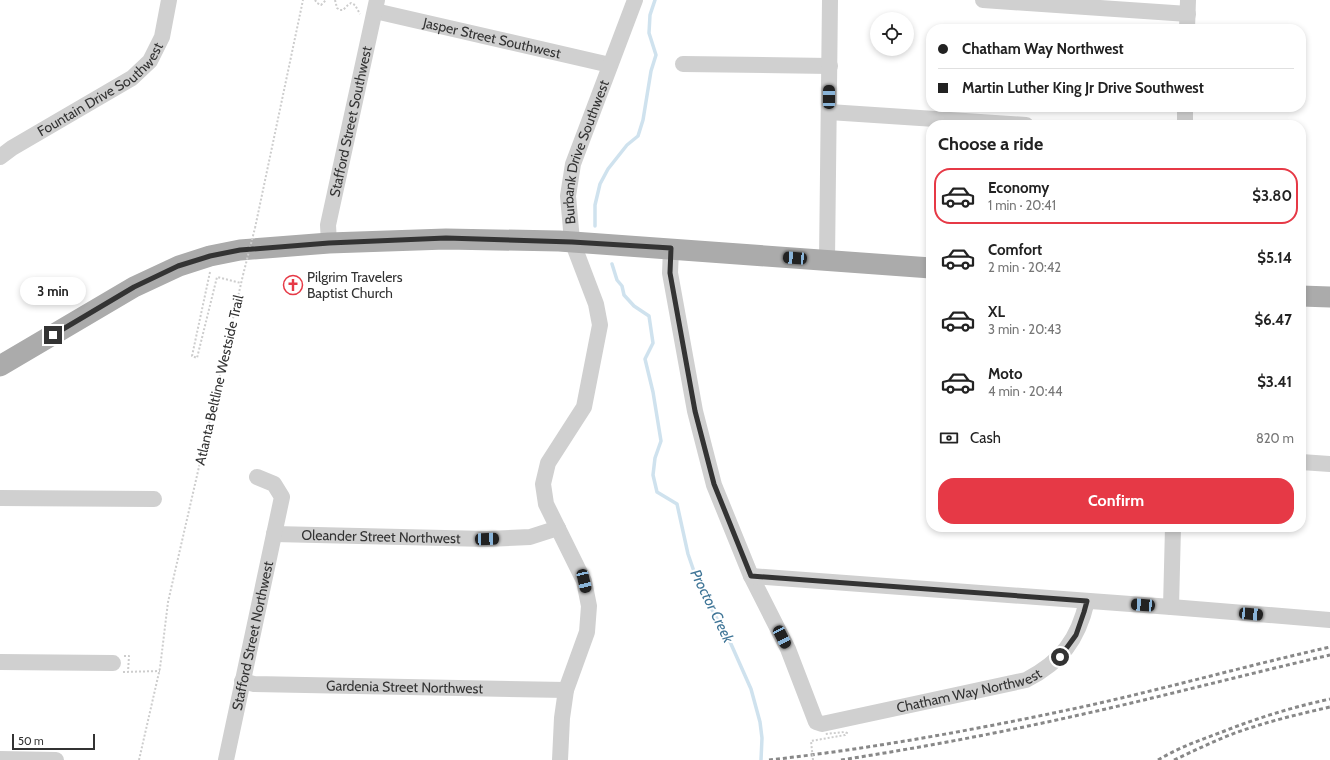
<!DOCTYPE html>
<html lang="en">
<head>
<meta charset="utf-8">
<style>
	:root { --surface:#fff; --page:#f2f2f2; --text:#222; --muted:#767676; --line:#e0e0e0; --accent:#e63946 }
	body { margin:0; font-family:Cabin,sans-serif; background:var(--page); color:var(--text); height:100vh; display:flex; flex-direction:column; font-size:15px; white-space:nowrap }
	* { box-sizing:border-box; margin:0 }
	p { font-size:13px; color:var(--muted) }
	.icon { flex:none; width:22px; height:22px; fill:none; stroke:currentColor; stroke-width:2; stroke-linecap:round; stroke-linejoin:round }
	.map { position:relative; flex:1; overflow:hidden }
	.sheet { position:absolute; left:926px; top:120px; width:380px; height:412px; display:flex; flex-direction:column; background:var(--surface); border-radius:16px; box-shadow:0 2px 6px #0003 }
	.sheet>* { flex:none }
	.top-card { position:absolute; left:926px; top:24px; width:380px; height:88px; border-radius:16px; box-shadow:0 2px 6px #0003; display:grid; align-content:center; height:88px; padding:0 12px; background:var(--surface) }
	.tools { position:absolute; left:870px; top:12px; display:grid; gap:8px }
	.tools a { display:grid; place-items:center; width:44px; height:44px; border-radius:50%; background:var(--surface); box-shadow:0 2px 6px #0003; font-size:20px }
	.scale { position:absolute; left:12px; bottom:10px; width:83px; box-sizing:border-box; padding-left:4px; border:2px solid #333; border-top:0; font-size:11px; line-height:14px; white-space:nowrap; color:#333; -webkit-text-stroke:3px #fff; paint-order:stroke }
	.end { position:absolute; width:18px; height:18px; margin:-9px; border:5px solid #333; background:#fff; box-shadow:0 0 0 2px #fff }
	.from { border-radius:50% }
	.bubble { position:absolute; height:28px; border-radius:14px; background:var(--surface); box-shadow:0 2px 6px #0003; font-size:13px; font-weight:700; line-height:28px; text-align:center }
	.car { position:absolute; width:12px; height:24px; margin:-12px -6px; border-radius:5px; box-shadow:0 0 3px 1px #0007; background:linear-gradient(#222 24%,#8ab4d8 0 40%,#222 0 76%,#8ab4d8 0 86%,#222 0) }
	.top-card b { display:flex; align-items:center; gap:14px; height:38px; font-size:15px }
	.top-card b+b { border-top:1px solid var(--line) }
	.top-card i { width:10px; height:10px; background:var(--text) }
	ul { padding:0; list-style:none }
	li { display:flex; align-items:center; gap:12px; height:56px; margin:0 8px 6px; padding:0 4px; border:2px solid transparent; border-radius:16px }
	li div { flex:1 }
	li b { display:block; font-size:15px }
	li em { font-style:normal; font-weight:700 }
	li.active { border-color:var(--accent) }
	li>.icon { width:36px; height:36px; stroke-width:1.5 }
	h2 { padding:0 12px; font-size:18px; line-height:48px }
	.pay { display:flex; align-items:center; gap:10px; height:44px; padding:0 12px; font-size:15px }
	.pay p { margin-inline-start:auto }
	.primary-button { display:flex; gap:8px; margin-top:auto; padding:8px 12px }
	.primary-button a { flex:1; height:46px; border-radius:16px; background:var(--accent); color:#fff; font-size:16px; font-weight:700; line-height:46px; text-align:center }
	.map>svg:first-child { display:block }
</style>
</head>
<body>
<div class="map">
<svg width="1330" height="760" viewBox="0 0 1330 760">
	<rect width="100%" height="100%" fill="#fff"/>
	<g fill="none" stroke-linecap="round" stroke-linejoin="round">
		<g stroke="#cfe2ee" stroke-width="3.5">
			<polyline points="595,226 595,205 600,184 608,169 627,145 638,136 643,120 651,71 656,55 649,33 650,15 655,0"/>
			<polyline points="612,264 617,280 622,286 624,295 634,306 649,316 653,343 645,359 653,392 661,441 655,458 653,475 657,492 677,504 688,554 699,586 731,644 751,689 760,722 762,738 761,760"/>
		</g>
		<g stroke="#cdcdcd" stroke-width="2" stroke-dasharray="2 2" stroke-linecap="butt">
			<polyline points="315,0 317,3 321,5 326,0"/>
			<polyline points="335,0 337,8 340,10 343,10 348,5 351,3 355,5 360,14"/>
			<polyline points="255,228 303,0"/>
			<polyline points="210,272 192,356 197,358 217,277 241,283"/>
			<polyline points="124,656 129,656 128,672"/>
			<polyline points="123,672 160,671"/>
			<polyline points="139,760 160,668 168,602 243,275"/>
		</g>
		<g stroke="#d0d0d0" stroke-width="16">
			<polyline points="983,0 1188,14"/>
			<path id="s1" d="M375 11 610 65"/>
			<polyline points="1187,29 1188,0"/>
			<polyline points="683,64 830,66"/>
			<polyline points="829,112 1026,125"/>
			<polyline points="1185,125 1185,107"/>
			<path id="s2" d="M0 157 12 148 132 78 150 61 162 37 169 0"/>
			<path id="s3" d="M329 243 328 225 377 0"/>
			<path id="s4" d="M671 249 670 273 695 411 714 485 751 576 788 649 816 722 822 724 1026 680C1061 662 1078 640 1087 601"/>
			<polyline points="827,260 830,0"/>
			<polyline points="1301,462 1330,464"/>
			<polyline points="0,498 154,499"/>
			<path id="s5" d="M274 534 487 539 530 537 558 528"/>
			<polyline points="751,576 1171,607 1330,620"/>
			<polyline points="1171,607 1173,527"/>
			<polyline points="0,662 113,663"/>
			<path id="s6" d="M242 681 254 684 566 690"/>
			<polyline points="0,759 56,760"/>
			<path id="s7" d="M226 760 282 497 274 484 257 477"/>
			<path id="s8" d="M560 760 562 718 566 690 587 632 589 606 584 581 546 504 543 484 548 463 584 407 600 325 596 304 572 241 568 196 573 164 635 0"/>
		</g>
		<g stroke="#ababab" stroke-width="21">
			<polyline points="1301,296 1330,297"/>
			<polyline points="0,366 134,287 179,266 210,256 240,250 329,243 446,239 559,241 931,268"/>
		</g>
		<g stroke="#888" stroke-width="3" stroke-dasharray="4 3" stroke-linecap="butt">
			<path d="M769 760C877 748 985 728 1091 705 1171 687 1250 665 1330 647"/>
			<path d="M841 760C918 748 994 734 1070 717 1157 698 1243 675 1330 655"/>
			<path d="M1158 760C1178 748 1200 740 1222 732 1257 718 1293 707 1330 699"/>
			<path d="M1174 760C1200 748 1226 735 1253 727 1278 719 1304 713 1330 707"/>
		</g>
		<g stroke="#cdcdcd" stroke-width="2" stroke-dasharray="2 2" stroke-linecap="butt">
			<polyline points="243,275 255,228"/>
			<polyline points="813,760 811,741 845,735 847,733 845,732 825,734"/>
		</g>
	</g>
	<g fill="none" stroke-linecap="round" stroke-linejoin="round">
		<polyline stroke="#333" stroke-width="5" points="53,335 134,287 178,266 210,256 240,250 329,243 446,238 572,242 671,248 670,273 695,411 714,484 751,576 1087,601 1084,612 1076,635 1060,657"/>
	</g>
	<defs>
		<g id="church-ring" transform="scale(1)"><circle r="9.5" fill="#fff" stroke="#e63946" stroke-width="1.5"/><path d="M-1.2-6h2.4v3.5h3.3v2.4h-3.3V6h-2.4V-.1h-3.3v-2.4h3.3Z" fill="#e63946"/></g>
	</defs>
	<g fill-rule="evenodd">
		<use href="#church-ring" x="293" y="285"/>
	</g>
	<g text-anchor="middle" stroke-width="4" stroke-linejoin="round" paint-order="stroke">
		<g font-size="14" fill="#333" stroke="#fff">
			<text dy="5" stroke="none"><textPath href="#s1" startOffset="120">Jasper Street Southwest</textPath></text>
			<text dy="5" stroke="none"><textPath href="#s2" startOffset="122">Fountain Drive Southwest</textPath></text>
			<text dy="5" stroke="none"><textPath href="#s3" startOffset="124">Stafford Street Southwest</textPath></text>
			<text dy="5" stroke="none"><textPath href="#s8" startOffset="642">Burbank Drive Southwest</textPath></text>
			<text transform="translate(219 380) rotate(-77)" y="5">Atlanta Beltline Westside Trail</text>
			<text dy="5" stroke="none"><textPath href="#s5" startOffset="107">Oleander Street Northwest</textPath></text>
			<text dy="5" stroke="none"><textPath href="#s7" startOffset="127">Stafford Street Northwest</textPath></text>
			<text dy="5" stroke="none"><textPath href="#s6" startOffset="163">Gardenia Street Northwest</textPath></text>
			<text dy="5" stroke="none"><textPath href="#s4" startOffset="656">Chatham Way Northwest</textPath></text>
		</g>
		<g font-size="14" fill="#333" stroke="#fff" text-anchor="start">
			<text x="307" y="282">Pilgrim Travelers<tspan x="307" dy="16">Baptist Church</tspan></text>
		</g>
		<g font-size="15" font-style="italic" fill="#3f7597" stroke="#fff">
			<text transform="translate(712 606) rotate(64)" y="5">Proctor Creek</text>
		</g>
	</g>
</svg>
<div class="tools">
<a><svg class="icon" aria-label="locate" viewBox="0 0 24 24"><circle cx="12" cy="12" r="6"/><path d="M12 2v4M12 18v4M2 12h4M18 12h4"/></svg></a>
</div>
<div class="scale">50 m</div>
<i class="end from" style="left:1060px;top:657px"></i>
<i class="end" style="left:53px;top:335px"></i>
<div class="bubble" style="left:20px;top:277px;width:66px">3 min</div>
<i class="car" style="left:829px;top:97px;rotate:0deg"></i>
<i class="car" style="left:795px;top:258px;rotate:274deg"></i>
<i class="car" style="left:487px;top:539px;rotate:88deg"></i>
<i class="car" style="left:584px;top:581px;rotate:167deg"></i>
<i class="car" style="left:1143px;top:605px;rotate:274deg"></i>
<i class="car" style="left:1251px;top:614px;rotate:95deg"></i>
<i class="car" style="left:782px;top:637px;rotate:153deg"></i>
<div class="top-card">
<b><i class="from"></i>Chatham Way Northwest</b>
<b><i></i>Martin Luther King Jr Drive Southwest</b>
</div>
<section class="sheet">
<h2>Choose a ride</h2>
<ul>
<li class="active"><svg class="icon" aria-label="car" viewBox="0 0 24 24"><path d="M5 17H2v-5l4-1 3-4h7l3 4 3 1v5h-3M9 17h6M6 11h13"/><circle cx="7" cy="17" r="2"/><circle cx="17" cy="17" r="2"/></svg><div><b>Economy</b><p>1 min · 20:41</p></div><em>$3.80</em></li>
<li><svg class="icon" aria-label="car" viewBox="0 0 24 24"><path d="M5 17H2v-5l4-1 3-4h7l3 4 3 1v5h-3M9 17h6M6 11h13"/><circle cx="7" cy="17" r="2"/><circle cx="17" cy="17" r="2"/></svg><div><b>Comfort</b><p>2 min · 20:42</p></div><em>$5.14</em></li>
<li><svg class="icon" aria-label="car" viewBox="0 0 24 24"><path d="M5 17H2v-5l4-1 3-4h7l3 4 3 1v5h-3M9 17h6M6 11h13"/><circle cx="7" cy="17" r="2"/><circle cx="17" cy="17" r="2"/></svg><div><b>XL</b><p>3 min · 20:43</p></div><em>$6.47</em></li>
<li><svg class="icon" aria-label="car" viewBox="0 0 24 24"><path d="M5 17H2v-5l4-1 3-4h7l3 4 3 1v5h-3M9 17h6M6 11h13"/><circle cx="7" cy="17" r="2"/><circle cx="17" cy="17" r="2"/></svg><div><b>Moto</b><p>4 min · 20:44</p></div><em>$3.41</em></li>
</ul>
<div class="pay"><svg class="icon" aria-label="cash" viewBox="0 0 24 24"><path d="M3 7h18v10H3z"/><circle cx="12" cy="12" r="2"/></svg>Cash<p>820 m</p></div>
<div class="primary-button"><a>Confirm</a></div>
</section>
</div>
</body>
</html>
